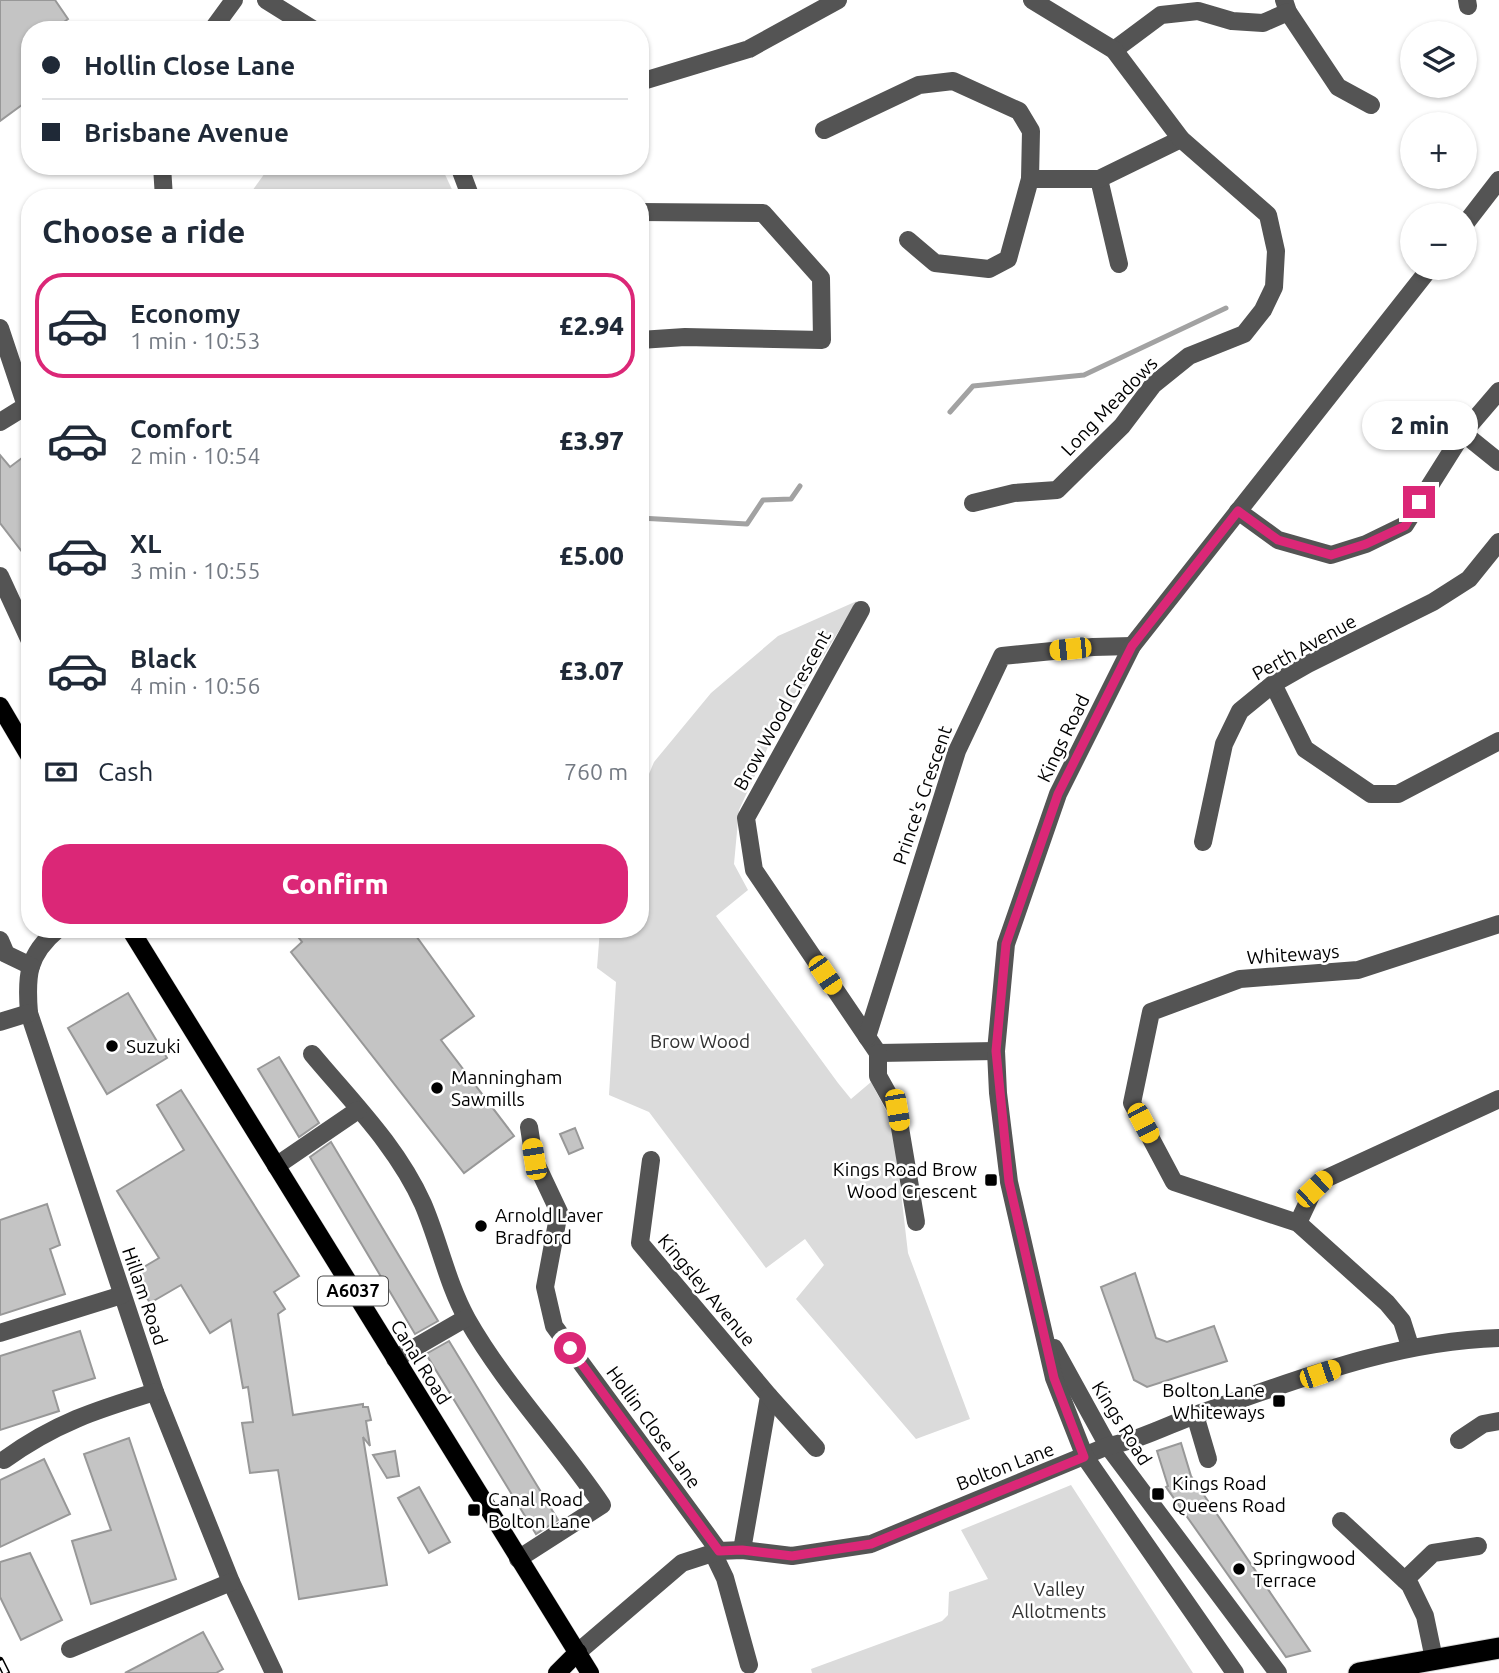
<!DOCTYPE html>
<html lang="en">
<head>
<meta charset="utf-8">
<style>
	:root { --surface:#fff; --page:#f2f2f3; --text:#1f2937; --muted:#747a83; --line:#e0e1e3; --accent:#db2777 }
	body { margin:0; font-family:Ubuntu,sans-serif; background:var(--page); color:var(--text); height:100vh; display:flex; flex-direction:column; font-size:26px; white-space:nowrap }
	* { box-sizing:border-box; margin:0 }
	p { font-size:23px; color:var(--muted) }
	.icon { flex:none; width:38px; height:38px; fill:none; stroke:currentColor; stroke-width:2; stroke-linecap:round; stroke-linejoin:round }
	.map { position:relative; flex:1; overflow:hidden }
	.panel { position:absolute; left:21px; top:189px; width:628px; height:749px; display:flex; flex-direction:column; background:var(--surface); border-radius:28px; box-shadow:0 2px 5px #0004 }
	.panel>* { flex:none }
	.top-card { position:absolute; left:21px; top:21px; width:628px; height:154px; border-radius:28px; box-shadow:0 2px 5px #0004; display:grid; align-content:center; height:154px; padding:0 21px; background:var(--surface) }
	.controls { position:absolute; left:1400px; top:21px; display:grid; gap:14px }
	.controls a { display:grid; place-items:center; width:77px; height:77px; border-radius:50%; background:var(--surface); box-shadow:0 2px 5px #0004; font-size:35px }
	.end { position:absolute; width:32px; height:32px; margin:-16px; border:9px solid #db2777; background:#fff; box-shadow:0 0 0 4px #fff }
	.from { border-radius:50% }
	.bubble { position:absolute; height:49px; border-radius:24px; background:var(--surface); box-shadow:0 2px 5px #0004; font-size:23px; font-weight:800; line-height:49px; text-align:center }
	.car { position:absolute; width:21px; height:42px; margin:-21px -10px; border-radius:9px; box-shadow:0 0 5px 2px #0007; background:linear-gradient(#f5c518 24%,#345 0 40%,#f5c518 0 76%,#345 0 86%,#f5c518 0) }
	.top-card b { display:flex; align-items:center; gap:24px; height:66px; font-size:26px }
	.top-card b+b { border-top:2px solid var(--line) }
	.top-card i { width:18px; height:18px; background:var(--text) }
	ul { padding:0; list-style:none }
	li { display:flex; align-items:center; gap:21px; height:105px; margin:0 14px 10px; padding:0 7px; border:4px solid transparent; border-radius:28px }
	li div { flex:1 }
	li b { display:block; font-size:26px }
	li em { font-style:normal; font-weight:800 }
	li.active { border-color:var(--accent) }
	li>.icon { width:63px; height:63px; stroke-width:1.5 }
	h2 { padding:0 21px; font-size:32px; line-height:84px }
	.pay { display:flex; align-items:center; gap:18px; height:77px; padding:0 21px; font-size:26px }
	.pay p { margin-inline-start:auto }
	.primary-button { display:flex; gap:14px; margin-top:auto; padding:14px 21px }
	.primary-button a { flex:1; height:80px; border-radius:28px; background:var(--accent); color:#fff; font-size:28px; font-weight:800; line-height:80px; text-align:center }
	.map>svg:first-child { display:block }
</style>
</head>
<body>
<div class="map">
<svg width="1499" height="1673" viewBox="0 0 1499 1673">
	<rect width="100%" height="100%" fill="#fff"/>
	<g fill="#dbdbdb">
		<polygon points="270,166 441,166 456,198 247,198"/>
		<polygon points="857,601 768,747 739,810 734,864 748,890 716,916 838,1083 851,1099 871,1082 893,1124 908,1253 970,1419 916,1439 796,1299 824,1265 805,1239 766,1268 649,1112 609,1095 616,982 597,968 600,929 640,929 641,793 654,762 711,693 778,636"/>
		<polygon points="1071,1485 1193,1673 812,1673 811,1669 942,1621 948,1615 949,1592 988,1579 961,1530"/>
	</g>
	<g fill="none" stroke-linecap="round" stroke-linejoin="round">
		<g stroke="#a2a2a2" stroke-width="5">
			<polyline points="950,412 973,386 1084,375 1226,308"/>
			<polyline points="640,518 747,524 763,500 791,499 800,486"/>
		</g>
	</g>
	<g fill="#c4c4c4" stroke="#989898" stroke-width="2">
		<polygon points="0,0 55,0 68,19 53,30 30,30 30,99 0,121"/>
		<polygon points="30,452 30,562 0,523 0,455 10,467"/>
		<polygon points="292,929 411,929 474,1016 441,1040 514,1136 464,1173 291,952 302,942"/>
		<polygon points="128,993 167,1058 107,1094 68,1028"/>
		<polygon points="279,1057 319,1123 299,1137 258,1069"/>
		<polygon points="181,1090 299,1276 274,1292 285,1309 278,1314 293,1415 363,1404 363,1407 368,1407 371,1420 366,1421 370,1446 363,1437 387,1585 299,1599 278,1470 250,1473 242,1423 253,1422 248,1387 243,1388 231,1320 210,1333 181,1285 150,1303 132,1274 159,1258 117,1191 184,1150 157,1105"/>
		<polygon points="575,1128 583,1148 569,1154 560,1134"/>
		<polygon points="331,1142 438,1321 415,1334 310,1157"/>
		<polygon points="47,1204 60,1245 50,1249 65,1294 0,1315 0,1220"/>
		<polygon points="1135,1273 1156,1338 1167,1342 1214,1326 1227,1361 1147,1387 1134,1380 1101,1287"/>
		<polygon points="80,1331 95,1378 53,1391 59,1411 0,1430 0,1356"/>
		<polygon points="449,1341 558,1520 536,1534 426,1354"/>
		<polygon points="129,1438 176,1579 91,1604 72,1541 111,1530 84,1454"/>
		<polygon points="1181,1443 1191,1476 1310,1651 1286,1657 1166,1487 1168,1486 1157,1451"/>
		<polygon points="395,1451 399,1476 387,1478 373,1455"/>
		<polygon points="44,1459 70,1514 0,1547 0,1480"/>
		<polygon points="419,1487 450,1542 429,1553 398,1498"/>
		<polygon points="30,1553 62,1620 21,1640 0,1597 0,1562"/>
		<polygon points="203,1632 223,1669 216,1673 125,1673"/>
	</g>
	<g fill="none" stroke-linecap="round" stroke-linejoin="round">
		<g stroke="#dbdbdb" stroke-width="19">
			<g id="major">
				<polyline points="0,706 30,757"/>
				<polyline points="130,929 590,1673"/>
				<polyline points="557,1673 578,1652"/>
			</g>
		</g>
		<g stroke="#dbdbdb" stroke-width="23">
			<polyline id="highway" points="1359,1673 1499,1648"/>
		</g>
		<g stroke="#545454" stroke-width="18">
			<polyline points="266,0 314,30"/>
			<polyline points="1284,0 1288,12 1338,87 1371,105"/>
			<polyline points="1467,0 1468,6"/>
			<polyline points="212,30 234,0"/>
			<polyline points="1114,50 1161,15 1198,11 1232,21 1263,23 1288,12"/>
			<polyline points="640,82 749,49 838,0"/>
			<polyline points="824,130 919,85 953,81 1019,111 1031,131 1030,179"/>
			<polyline points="162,166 164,198"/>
			<polyline points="459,166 471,198"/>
			<polyline points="1099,179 1119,264"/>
			<polyline points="640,212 763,213 821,278 822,340 685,337 640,340"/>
			<polyline points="1465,224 1499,180"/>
			<polyline points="908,240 935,263 989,269 1008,259 1030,179 1099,179 1181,139"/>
			<polyline points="0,328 26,406 0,422"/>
			<polyline points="1463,433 1499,462"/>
			<polyline points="973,503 1014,493 1057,490 1122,426 1153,385 1189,356 1244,334 1263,310 1274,287 1276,251 1268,215 1181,139 1114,50 1032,0"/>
			<polyline points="1238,511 1278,540 1331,555 1366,544 1405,525 1463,433 1499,391"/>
			<polyline points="0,576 30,641"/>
			<polyline points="861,610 746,818 754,870 878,1053 996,1051"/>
			<polyline points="1273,684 1305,749 1371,794 1398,794 1499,741"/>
			<polyline points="1203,842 1224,744 1240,711 1273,684 1308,664 1433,602 1469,579 1499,542"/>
			<path d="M58 929C27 955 26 976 29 1013L155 1392 231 1582 274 1673"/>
			<polyline points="0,940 6,954 31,966"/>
			<polyline points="0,1022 29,1013"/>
			<polyline points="867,1037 957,751 1002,656 1093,647 1132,646"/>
			<polyline points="878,1053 878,1076 897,1110 916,1222"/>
			<path d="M312 1054C352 1102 397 1146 423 1204 439 1241 447 1283 467 1319 505 1386 559 1441 602 1505L518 1559"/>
			<polyline points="529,1127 534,1159 559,1212 545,1287 554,1326 719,1551"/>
			<polyline points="651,1160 640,1243 769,1396 742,1550"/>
			<polyline points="276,1166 358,1110"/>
			<polyline points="1298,1223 1314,1189 1325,1179 1499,1099"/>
			<polyline points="0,1333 122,1295"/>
			<polyline points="1410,1346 1402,1321 1387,1303 1298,1223 1174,1182 1132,1103 1151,1012 1240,979 1358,970 1499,924"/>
			<polyline points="1054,1348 1108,1446 1278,1673"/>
			<polyline points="395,1359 466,1318"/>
			<polyline points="769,1396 816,1448"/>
			<polyline points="1195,1415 1208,1459"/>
			<polyline points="1459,1440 1483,1424 1499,1421"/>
			<path d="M4 1460C55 1423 96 1410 155 1392"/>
			<polyline points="1341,1521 1410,1585 1425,1616 1434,1659"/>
			<polyline points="713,1553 725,1578 749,1665"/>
			<polyline points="1405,1580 1433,1553 1478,1546"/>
			<polyline points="70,1649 231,1582"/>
			<path d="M578 1652 682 1563 719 1551 742 1550 792 1556 871 1544 1108 1446C1140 1440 1168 1425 1198 1414 1297 1380 1394 1341 1499 1338"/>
			<polyline points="1235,1673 1085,1457 1054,1378 1009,1182 998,1093 996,1051 1006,944 1058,794 1132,646 1430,268"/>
		</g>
		<use href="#major" stroke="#000" stroke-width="18"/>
		<use href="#highway" stroke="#000" stroke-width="21"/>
		<g stroke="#000" stroke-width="8">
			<polyline id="rail" points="0,1661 6,1673"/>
		</g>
		<use href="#rail" stroke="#fff" stroke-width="5" stroke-dasharray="16" stroke-linecap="butt"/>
	</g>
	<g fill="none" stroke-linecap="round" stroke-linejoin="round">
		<polyline stroke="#db2777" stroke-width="9" points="570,1348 719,1551 742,1550 792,1556 871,1544 1084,1457 1054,1378 1009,1182 996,1051 1006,944 1058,794 1132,646 1238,511 1278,540 1331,555 1366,544 1405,526 1419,502"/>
	</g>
	<g fill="#000" stroke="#fff" stroke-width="2.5">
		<circle cx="112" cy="1046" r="7"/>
		<circle cx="437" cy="1088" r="7"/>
		<rect x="984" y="1173" width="14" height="14" rx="3.5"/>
		<circle cx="481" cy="1226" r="7"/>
		<rect x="1272" y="1394" width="14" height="14" rx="3.5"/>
		<rect x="1151" y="1487" width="14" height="14" rx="3.5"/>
		<rect x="467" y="1503" width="14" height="14" rx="3.5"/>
		<circle cx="1239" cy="1569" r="7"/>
	</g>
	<g text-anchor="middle" stroke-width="5" stroke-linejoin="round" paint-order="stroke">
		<rect fill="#fff" stroke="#4c4c4c" stroke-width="2" x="318" y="1276.5" width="70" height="29" rx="5"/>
		<g font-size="18" font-weight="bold" fill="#000">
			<text x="353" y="1297">A6037</text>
		</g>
		<g font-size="19" fill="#000" stroke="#fff">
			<text transform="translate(1109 406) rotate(-46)" y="7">Long Meadows</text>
			<text transform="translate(1304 647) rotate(-29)" y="7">Perth Avenue</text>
			<text transform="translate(782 710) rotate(-61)" y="7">Brow Wood Crescent</text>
			<text transform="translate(1063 738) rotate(-64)" y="7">Kings Road</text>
			<text transform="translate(922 795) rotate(-71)" y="7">Prince's Crescent</text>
			<text transform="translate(1293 954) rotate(-4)" y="7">Whiteways</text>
			<text transform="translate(707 1290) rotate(50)" y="7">Kingsley Avenue</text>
			<text transform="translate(145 1296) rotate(71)" y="7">Hillam Road</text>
			<text transform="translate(421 1362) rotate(58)" y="7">Canal Road</text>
			<text transform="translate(1122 1423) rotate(58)" y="7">Kings Road</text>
			<text transform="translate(654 1427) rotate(54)" y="7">Hollin Close Lane</text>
			<text transform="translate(1005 1466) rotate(-21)" y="7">Bolton Lane</text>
		</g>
		<g font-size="19" fill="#323232" stroke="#fff">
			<text x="700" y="1048">Brow Wood</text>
			<text x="1059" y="1596">Valley<tspan x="1059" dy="22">Allotments</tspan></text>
		</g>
		<g font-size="19" fill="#000" stroke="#fff" text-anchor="start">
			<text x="126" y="1053">Suzuki</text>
			<text x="451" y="1084">Manningham<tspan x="451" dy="22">Sawmills</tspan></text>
			<text x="977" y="1176" text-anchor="end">Kings Road Brow<tspan x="977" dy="22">Wood Crescent</tspan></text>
			<text x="495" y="1222">Arnold Laver<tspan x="495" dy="22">Bradford</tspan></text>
			<text x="1265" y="1397" text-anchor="end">Bolton Lane<tspan x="1265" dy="22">Whiteways</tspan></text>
			<text x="1172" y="1490">Kings Road<tspan x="1172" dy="22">Queens Road</tspan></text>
			<text x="488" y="1506">Canal Road<tspan x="488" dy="22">Bolton Lane</tspan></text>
			<text x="1253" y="1565">Springwood<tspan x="1253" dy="22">Terrace</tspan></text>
		</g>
	</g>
</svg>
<div class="controls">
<a><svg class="icon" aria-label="layers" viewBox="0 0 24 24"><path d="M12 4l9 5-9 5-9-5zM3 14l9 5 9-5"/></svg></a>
<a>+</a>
<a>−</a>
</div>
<i class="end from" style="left:570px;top:1348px"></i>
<i class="end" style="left:1419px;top:502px"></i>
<div class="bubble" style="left:1362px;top:401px;width:116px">2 min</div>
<i class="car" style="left:1070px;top:649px;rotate:264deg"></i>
<i class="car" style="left:825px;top:975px;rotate:146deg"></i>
<i class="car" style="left:897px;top:1110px;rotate:170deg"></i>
<i class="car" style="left:1143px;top:1123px;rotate:152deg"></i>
<i class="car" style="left:534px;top:1159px;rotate:351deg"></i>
<i class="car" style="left:1314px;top:1189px;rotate:46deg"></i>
<i class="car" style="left:1320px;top:1374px;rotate:71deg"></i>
<div class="top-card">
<b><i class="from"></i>Hollin Close Lane</b>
<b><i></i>Brisbane Avenue</b>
</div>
<section class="panel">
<h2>Choose a ride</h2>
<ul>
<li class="active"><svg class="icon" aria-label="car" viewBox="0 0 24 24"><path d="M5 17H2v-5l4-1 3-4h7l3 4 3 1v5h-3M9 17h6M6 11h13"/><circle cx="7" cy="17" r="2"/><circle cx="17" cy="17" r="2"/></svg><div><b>Economy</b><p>1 min · 10:53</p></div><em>£2.94</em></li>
<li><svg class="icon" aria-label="car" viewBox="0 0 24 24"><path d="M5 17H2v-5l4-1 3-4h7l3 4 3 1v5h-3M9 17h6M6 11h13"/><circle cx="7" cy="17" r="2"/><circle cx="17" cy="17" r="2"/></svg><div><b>Comfort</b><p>2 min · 10:54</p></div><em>£3.97</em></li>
<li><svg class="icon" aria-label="car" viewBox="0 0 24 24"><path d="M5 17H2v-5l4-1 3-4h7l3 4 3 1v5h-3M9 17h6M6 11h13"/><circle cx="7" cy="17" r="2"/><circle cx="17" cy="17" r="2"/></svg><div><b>XL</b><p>3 min · 10:55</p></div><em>£5.00</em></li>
<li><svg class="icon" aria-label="car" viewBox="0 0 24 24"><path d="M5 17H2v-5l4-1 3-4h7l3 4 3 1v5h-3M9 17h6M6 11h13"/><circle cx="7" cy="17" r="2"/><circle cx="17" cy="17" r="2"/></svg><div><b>Black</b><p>4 min · 10:56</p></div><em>£3.07</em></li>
</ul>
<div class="pay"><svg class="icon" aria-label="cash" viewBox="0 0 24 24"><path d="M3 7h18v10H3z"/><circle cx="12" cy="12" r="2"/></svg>Cash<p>760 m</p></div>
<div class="primary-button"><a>Confirm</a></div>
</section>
</div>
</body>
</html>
